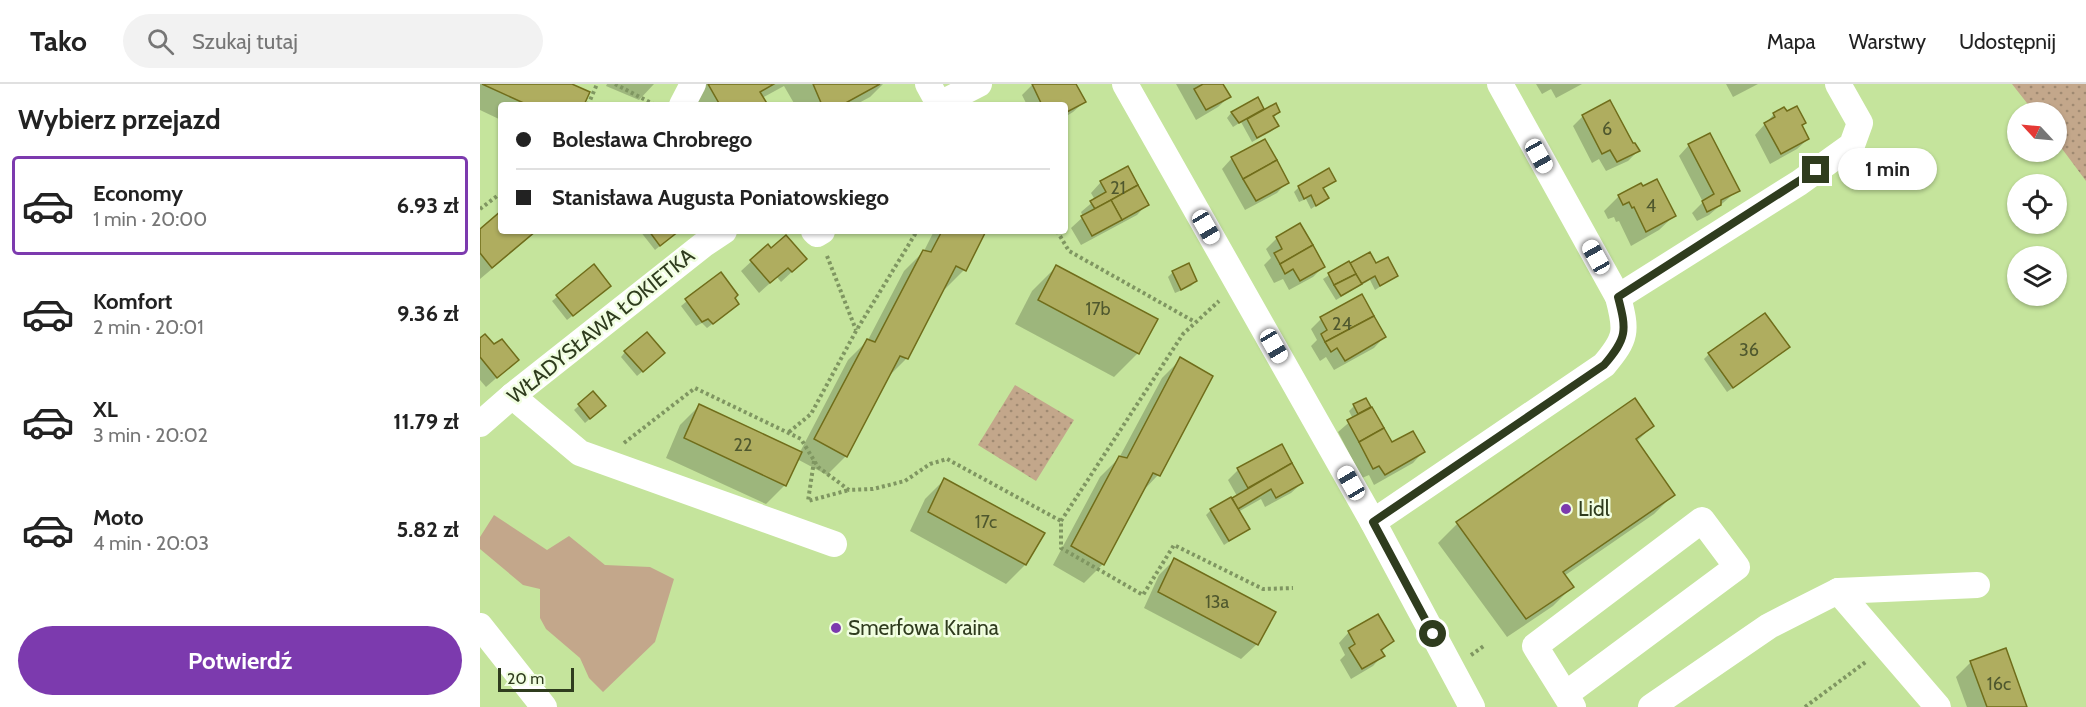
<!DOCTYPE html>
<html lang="pl">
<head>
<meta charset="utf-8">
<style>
	:root { --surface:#fff; --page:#f2f2f2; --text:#222; --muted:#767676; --line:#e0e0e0; --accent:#7c3aae }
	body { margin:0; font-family:Cabin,sans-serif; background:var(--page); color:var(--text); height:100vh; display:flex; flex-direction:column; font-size:22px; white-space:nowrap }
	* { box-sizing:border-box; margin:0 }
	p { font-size:20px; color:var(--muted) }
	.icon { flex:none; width:33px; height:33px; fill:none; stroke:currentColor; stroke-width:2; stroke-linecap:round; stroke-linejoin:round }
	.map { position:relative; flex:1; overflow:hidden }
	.details { display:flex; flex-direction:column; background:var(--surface); width:480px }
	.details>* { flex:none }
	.guide { position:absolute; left:18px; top:18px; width:570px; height:132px; border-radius:6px; box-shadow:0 2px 4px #0004; display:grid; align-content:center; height:132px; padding:0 18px; background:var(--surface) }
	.needle { width:39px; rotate:296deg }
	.controls { position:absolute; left:1527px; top:18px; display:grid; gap:12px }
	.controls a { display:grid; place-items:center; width:60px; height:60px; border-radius:50%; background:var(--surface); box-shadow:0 2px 4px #0004; font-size:30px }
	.scale { position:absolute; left:18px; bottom:15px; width:76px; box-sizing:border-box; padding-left:6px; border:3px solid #2f3c1e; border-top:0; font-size:16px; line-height:21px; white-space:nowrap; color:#2f3c1e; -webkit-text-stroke:4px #f1fee1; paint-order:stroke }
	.end { position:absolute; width:27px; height:27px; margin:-14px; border:8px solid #2f3c1e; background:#fff; box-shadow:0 0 0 3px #fff }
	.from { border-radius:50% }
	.bubble { position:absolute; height:42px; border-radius:21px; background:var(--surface); box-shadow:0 2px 4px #0004; font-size:20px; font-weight:800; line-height:42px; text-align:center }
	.car { position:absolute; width:18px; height:36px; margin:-18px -9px; border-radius:8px; box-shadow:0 0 4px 2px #0007; background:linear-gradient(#fff 24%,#345 0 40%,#fff 0 76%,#345 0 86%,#fff 0) }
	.guide b { display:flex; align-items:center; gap:21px; height:57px; font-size:22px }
	.guide b+b { border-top:2px solid var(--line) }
	.guide i { width:15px; height:15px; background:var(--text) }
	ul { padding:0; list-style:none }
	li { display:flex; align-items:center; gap:18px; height:99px; margin:0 12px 9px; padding:0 6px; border:3px solid transparent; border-radius:6px }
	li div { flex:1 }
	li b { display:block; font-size:22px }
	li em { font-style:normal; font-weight:800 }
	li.selected { border-color:var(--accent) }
	li>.icon { width:54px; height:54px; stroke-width:1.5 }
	h2 { padding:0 18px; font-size:27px; line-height:72px }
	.button { display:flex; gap:12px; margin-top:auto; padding:12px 18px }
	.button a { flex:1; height:69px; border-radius:36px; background:var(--accent); color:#fff; font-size:24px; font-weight:800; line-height:69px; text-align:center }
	header { display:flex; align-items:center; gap:36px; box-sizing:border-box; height:84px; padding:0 30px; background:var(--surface); border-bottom:2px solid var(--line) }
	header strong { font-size:28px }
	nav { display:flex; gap:33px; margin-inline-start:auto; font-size:21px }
	.search { width:420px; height:54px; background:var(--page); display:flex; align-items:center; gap:15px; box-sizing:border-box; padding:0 21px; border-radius:33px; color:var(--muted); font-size:22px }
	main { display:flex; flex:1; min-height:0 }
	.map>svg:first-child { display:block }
</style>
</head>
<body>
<header>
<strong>Tako</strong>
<div class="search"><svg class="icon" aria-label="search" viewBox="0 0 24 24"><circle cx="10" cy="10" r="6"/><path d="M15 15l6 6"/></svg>Szukaj tutaj</div>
<nav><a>Mapa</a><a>Warstwy</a><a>Udostępnij</a></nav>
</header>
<main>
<section class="details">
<h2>Wybierz przejazd</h2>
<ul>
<li class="selected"><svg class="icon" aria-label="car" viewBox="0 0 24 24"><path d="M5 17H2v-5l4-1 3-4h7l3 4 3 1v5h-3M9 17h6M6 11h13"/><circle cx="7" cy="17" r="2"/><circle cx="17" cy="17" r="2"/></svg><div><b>Economy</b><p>1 min · 20:00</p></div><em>6.93 zł</em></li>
<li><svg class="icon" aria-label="car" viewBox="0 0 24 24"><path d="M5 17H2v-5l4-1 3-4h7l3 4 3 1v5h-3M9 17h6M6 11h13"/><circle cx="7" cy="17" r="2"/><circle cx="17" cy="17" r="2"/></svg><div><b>Komfort</b><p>2 min · 20:01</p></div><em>9.36 zł</em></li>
<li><svg class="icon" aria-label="car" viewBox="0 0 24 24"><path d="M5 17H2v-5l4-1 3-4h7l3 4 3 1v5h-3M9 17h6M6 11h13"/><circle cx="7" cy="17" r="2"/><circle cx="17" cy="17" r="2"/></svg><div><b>XL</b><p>3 min · 20:02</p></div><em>11.79 zł</em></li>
<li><svg class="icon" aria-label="car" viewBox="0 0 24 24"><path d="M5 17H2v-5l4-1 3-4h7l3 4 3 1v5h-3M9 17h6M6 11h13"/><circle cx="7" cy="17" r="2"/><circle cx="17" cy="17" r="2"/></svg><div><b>Moto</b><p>4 min · 20:03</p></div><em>5.82 zł</em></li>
</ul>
<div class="button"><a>Potwierdź</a></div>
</section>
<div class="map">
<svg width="1606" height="623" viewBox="0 0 1606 623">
	<defs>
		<pattern id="park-dots" width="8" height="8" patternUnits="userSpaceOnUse" patternTransform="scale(1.5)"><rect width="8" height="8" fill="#c3a78b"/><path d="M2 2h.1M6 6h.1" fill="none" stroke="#9f8971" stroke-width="1.8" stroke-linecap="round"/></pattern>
	</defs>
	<rect width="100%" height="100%" fill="#c5e49c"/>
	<g fill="url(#park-dots)">
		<polygon points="1532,0 1606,0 1606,97 1577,58 1576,28 1554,28"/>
		<polygon points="535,301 594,336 556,397 498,361"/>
	</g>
	<polygon fill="#c3a78b" points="14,431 67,466 89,452 125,481 170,483 194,495 175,558 123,608 109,594 100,574 66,545 60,534 60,505 43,501 0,465 0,453"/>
	<g fill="#0003">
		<polygon points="0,0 88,0 102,21 21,21 21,36 0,26"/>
		<polygon points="127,0 174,0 159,16 126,2"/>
		<polygon points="224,0 403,0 390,13 375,21 315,21 304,2 282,14 286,21 211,21"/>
		<polygon points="553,0 594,0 604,18 593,28 585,33 585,21 547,21 542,11"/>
		<polygon points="696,0 742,0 749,13 738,23 716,36"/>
		<polygon points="1056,0 1102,0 1076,14 1071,5 1062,10"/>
		<polygon points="1246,0 1278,0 1253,13"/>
		<polygon points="777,15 784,27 799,28 793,34 797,42 792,47 772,58 761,38 753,43 747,34 751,29"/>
		<polygon points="1294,30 1325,39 1321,43 1328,55 1317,65 1290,80 1275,51"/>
		<polygon points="1103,32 1153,61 1158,67 1148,77 1126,87 1119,75 1112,79 1093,42"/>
		<polygon points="1209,61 1258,106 1229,131 1217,137 1212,129 1223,118 1199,72"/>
		<polygon points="752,74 807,98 797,109 765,126 742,85"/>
		<polygon points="854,97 842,105 847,114 831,125 826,115 819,118 814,108 819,103"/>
		<polygon points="621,98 667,120 657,131 601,161 591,144 603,133 601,128 615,116 611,109"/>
		<polygon points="1139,112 1195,131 1179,146 1151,162 1139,137 1136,138 1134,133 1128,135 1124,127"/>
		<polygon points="21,129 21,147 57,147 0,195 0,147"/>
		<polygon points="820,141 843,183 833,193 809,206 803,195 794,199 784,181 791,174 786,165 797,154"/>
		<polygon points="160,147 198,147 175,166"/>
		<polygon points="454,147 504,147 484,186 465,205 463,204 427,274 408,293 366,372 347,391 317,375 305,401 286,420 186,374 200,341 219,322 320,368 368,276 388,256 424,187 444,167"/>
		<polygon points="288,162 315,185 301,198 297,193 279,209 261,187"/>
		<polygon points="868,179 895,181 916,192 895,206 890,196 856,216 843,195"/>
		<polygon points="114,183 124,207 87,236 72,217"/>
		<polygon points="576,183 658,269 634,293 535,240 552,207"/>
		<polygon points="693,188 716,197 711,202 695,209 688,193"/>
		<polygon points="240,190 253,214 252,225 227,244 222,239 216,242 201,222"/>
		<polygon points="841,235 904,253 894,264 854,286 846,273 840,277 831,262 837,256 831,245"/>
		<polygon points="0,256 37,276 6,303 0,296"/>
		<polygon points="145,268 178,274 157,292 141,273"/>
		<polygon points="1303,268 1247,308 1224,275 1229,270"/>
		<polygon points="701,275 678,391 661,409 623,480 604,499 573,481 620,393 639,374 682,294"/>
		<polygon points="113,309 119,327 105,339 94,326"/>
		<polygon points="874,322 889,323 885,327 911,360 943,368 933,379 894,401 889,391 882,394 858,348 873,335 869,327"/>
		<polygon points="1173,342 1156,358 1193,411 1174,430 1084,492 1092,503 1073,522 1027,553 958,459 977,440"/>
		<polygon points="801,362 822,399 811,409 785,423 781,415 758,428 768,445 744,461 726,431 731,426 757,412 748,396 758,386"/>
		<polygon points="464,396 563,449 545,481 526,500 430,447 445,415"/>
		<polygon points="694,476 777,560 761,575 664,524 679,491"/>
		<polygon points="869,548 912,557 901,568 903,571 893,582 871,595 860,576 865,571 859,559"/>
		<polygon points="1491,578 1546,623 1487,623 1476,593"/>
	</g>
	<g fill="#afad5f" stroke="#706d1a" stroke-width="1.5">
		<polygon points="2,0 92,0 110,8 104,21 48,21"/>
		<polygon points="228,0 294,0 280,8 288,21 240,21"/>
		<polygon points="333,0 400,0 362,21 342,21"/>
		<polygon points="552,0 596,0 606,18 585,29 585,21 562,21"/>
		<polygon points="723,0 743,0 751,13 726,26 714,5"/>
		<polygon points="778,13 784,25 759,39 751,28"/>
		<polygon points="1130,16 1153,59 1155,59 1160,67 1137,78 1130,66 1122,70 1102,31"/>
		<polygon points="796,19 800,28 793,32 799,42 777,54 767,35"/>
		<polygon points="1317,22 1326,39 1322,41 1329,55 1301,70 1284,39 1295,33 1293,29 1304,23 1307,27"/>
		<polygon points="1230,49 1260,107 1241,116 1241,121 1227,128 1222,117 1234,110 1208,60"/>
		<polygon points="785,55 797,76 763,95 751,73"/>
		<polygon points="797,76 809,99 776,117 763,95"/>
		<polygon points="648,82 658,101 615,125 610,117 626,108 620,97"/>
		<polygon points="849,84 856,97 843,104 849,114 836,122 831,111 824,115 818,102"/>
		<polygon points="1177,95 1196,132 1166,148 1154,123 1152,124 1149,118 1143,121 1138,111 1161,99 1163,102"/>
		<polygon points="658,101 669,121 642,136 631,116"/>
		<polygon points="631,116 642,136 612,152 601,132"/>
		<polygon points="21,127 21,147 56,147 12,184 0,169 0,145"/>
		<polygon points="820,139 833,161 800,180 794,169 802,165 796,153"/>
		<polygon points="169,147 199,147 180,162"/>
		<polygon points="462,147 506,147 486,187 476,182 428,275 420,272 367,373 334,355 387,255 395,258 443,166 451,168"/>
		<polygon points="306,151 327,175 312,188 308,184 290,199 270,176 288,160 291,164"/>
		<polygon points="833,161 845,183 820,197 813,185 805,190 800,180"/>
		<polygon points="890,168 896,179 908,173 918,192 900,202 895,192 881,200 870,179"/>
		<polygon points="869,177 876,190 854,201 848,189"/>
		<polygon points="709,179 717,197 701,206 692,187"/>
		<polygon points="114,180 131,202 93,232 76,211"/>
		<polygon points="576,181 678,235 659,270 558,216"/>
		<polygon points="241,188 258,211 255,214 259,220 233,240 228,235 222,238 205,215"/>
		<polygon points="876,190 882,200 861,212 854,201"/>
		<polygon points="882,210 894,232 845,258 841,250 847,246 840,233"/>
		<polygon points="1285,229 1310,263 1253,304 1228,269"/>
		<polygon points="894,232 906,253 865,277 857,264 851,268 845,258"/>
		<polygon points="167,248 185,269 163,288 144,267"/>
		<polygon points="5,250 14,260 22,255 39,276 17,294 0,273 0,254"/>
		<polygon points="700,273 733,292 680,392 673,389 624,481 591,462 639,372 647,374"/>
		<polygon points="113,307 126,322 110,335 98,320"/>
		<polygon points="886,314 891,323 878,330 873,320"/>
		<polygon points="1155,314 1174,342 1156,355 1195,411 1083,488 1094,503 1046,535 976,438"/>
		<polygon points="219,320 322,368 306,402 204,354"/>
		<polygon points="892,323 904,344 879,358 867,336"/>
		<polygon points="904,344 912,358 933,347 945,368 905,391 899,382 893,385 879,358"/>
		<polygon points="802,360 812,379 768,404 757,384"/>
		<polygon points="812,379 823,399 796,414 791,405 758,425 752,414"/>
		<polygon points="464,394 565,449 546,481 448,428"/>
		<polygon points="751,413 770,445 749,457 730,425"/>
		<polygon points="694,474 796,528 778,561 678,508"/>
		<polygon points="898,530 914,557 901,566 905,572 882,585 869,564 875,560 868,547"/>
		<polygon points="1526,564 1547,623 1507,623 1490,577"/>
	</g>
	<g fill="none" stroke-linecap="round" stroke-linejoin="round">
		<g stroke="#7f9661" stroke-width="4" stroke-dasharray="3 3" stroke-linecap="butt">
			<polyline points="135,0 175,21"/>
			<polyline points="108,21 117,0"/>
			<polyline points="0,125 21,109"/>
			<polyline points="577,147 589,167 715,238"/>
			<polyline points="347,172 376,246"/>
			<polyline points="309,348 331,330 376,247 437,147"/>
			<polyline points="144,359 215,304 321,355 338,383 369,406 393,405 425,397 450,380 467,375 581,437 581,464 663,511 694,461 783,505 813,504"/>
			<polyline points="334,377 328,417 369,406"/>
			<polyline points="581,437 703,250 739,217"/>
			<polyline points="991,571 1005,561"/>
			<polyline points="1325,623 1387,577"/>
		</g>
		<g stroke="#fff" stroke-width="26">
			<polyline points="448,0 459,20"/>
			<polyline points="645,0 893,438 992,623"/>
			<polyline points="202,21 213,0"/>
			<polyline points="458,21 499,0"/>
			<polyline points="334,147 337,150 342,147"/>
			<polyline points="1138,213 1319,99 1372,61 1380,39 1358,0"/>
			<polyline points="32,312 100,369 354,460"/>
			<polyline points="0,340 32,312 223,161 244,147"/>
			<path d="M893 438 1124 281C1147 254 1147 247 1138 213L1020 0"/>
			<polyline points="1358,507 1497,501"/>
			<polyline points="0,542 64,623"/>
			<polyline points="1086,610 1257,483 1222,436 1055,562 1093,623"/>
			<polyline points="1171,623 1289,542 1358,507 1458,623"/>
		</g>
	</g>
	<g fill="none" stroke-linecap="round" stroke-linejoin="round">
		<path stroke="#2f3c1e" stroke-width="8" d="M953 550 893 438 1124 281C1147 254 1147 247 1138 213L1336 86"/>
	</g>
	<g fill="#7c3aae" stroke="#f1fee1" stroke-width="2">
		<circle cx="1086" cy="425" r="6"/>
		<circle cx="356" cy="544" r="6"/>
	</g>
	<g text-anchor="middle" stroke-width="5" stroke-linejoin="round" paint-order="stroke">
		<g font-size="18" fill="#4f582e">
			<text x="1127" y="51">6</text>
			<text x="638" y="110">21</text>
			<text x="1171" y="128">4</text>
			<text x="618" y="231">17b</text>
			<text x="862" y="246">24</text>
			<text x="1269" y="272">36</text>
			<text x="263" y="367">22</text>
			<text x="506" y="444">17c</text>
			<text x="737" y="524">13a</text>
			<text x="1519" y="606">16c</text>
		</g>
		<g font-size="21" fill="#2f3c1e" stroke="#f1fee1">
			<text transform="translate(121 242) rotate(-39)" y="7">WŁADYSŁAWA ŁOKIETKA</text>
		</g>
		<g font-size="21" fill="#2f3c1e" stroke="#f1fee1" text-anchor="start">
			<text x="1098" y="432">Lidl</text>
			<text x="368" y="551">Smerfowa Kraina</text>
		</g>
	</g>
</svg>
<div class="controls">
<a><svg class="needle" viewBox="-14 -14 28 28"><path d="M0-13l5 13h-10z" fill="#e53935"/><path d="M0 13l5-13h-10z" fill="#767676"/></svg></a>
<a><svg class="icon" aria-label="locate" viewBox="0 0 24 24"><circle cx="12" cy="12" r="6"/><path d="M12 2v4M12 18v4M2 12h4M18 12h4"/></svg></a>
<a><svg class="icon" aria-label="layers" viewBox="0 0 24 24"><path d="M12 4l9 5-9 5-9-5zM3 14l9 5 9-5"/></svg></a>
</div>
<div class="scale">20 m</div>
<i class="end from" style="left:953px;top:550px"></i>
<i class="end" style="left:1336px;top:86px"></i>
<div class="bubble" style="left:1358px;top:64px;width:99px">1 min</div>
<i class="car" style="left:1059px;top:72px;rotate:151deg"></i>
<i class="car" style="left:726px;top:143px;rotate:150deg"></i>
<i class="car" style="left:1116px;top:173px;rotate:331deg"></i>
<i class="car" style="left:794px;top:262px;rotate:150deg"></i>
<i class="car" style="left:871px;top:399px;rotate:330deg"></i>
<div class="guide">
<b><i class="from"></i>Bolesława Chrobrego</b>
<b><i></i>Stanisława Augusta Poniatowskiego</b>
</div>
</div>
</main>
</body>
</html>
